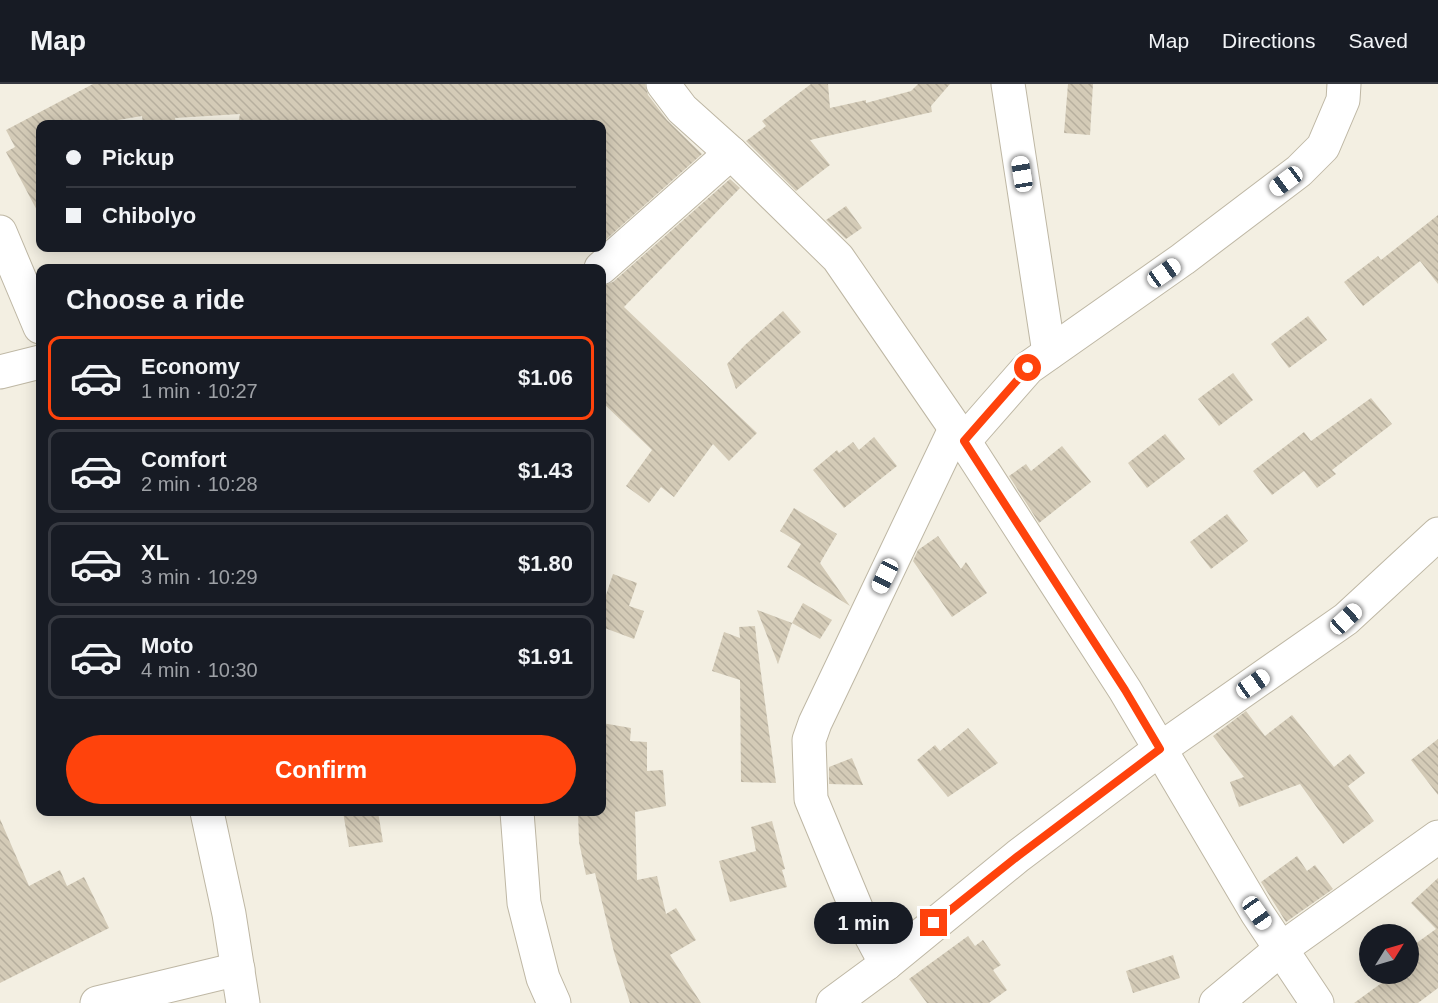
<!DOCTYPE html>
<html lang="en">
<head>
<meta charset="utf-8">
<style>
	:root { --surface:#171b24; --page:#20242c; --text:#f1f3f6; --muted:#9ea1a6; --line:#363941; --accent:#ff430c }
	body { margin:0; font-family:Helvetica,sans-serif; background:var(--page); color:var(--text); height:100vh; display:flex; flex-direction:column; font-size:22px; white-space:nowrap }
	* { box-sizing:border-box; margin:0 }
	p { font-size:20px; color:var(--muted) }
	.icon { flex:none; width:33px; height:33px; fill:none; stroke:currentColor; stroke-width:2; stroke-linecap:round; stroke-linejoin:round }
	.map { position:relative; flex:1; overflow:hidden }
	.side { position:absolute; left:36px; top:180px; width:570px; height:552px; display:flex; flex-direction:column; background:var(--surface); border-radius:12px; box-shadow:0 3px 15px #0003 }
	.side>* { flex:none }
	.banner { position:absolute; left:36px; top:36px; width:570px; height:132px; border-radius:12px; box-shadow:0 3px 15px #0003; display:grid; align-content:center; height:132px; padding:0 30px; background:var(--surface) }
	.needle { width:39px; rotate:53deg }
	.buttons { position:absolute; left:1359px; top:840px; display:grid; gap:12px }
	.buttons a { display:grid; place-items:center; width:60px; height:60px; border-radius:50%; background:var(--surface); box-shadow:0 3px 15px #0003; font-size:30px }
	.end { position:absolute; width:27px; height:27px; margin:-14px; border:8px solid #ff430c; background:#fff; box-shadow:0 0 0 3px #fff }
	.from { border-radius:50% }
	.bubble { position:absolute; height:42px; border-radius:21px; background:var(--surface); box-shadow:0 3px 15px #0003; font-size:20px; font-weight:700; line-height:42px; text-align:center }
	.car { position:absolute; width:18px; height:36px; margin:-18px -9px; border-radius:8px; box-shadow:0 0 4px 2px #0007; background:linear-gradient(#fff 24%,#345 0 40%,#fff 0 76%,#345 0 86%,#fff 0) }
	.banner b { display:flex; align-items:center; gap:21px; height:57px; font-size:22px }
	.banner b+b { border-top:2px solid var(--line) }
	.banner i { width:15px; height:15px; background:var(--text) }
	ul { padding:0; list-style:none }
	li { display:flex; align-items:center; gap:18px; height:84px; margin:0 12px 9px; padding:0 18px; border:3px solid var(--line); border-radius:12px }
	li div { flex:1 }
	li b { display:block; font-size:22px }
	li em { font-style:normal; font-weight:700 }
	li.active { border-color:var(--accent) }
	li>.icon { width:54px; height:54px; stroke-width:1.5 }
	h2 { padding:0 30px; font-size:27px; line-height:72px }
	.action { display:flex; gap:12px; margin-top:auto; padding:12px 30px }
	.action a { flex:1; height:69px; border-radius:36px; background:var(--accent); color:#fff; font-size:24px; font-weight:700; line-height:69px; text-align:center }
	header { display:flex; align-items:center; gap:36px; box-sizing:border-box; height:84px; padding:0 30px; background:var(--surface); border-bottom:2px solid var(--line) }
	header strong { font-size:28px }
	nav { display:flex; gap:33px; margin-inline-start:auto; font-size:21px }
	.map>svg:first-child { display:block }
</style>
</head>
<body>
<header>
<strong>Map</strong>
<nav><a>Map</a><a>Directions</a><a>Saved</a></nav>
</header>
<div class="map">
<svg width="1438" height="919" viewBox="0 0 1438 919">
	<defs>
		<pattern id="building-back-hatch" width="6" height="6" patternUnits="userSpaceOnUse" patternTransform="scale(1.5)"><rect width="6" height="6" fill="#d4cbb7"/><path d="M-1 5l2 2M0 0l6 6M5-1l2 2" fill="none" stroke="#b7af9e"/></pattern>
	</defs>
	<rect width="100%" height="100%" fill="#f3efe2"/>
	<g fill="url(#building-back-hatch)">
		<polygon points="93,0 645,0 648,11 667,36 702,70 602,159 602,40 238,40 240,30 175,34 176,40 143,40 142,32 94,40 40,40 40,132 6,68 15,63 6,46"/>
		<polygon points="811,0 828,0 830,24 866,16 866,19 911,7 918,0 950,0 931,22 932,28 810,56 830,81 796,107 746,57 766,42 762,37"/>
		<polygon points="1068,0 1093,0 1090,51 1064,49"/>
		<polygon points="730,95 740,104 624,223 757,349 729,377 713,360 674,413 661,403 649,419 626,402 652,366 602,318 602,202 613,198"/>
		<polygon points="846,122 862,144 846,155 826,136"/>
		<polygon points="1438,131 1438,200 1420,177 1363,222 1344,198 1378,172 1381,176"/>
		<polygon points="783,227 801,248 736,305 727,280 745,261"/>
		<polygon points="1308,232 1327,256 1289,284 1271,260"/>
		<polygon points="1233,289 1253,316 1219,342 1198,315"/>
		<polygon points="1371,314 1392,340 1332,386 1336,390 1317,404 1304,387 1272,411 1253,387 1304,348 1311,357"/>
		<polygon points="1165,350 1185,375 1147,404 1128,379"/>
		<polygon points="874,353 897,382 844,424 813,386 837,366 839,369 853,358 859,366"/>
		<polygon points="1062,362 1091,398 1039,439 1009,392 1026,380 1031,387"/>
		<polygon points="794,424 837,450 820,479 850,522 787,483 801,460 780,447"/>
		<polygon points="1227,430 1248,457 1211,485 1190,458"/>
		<polygon points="938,452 961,485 966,478 987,509 952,533 913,477 918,466"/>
		<polygon points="613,490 637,499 629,522 644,527 634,555 602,543 602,523"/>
		<polygon points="803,519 832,536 820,555 792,539"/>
		<polygon points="757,526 792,539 778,580"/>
		<polygon points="755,542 757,560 776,699 741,698 740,596 712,587 724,548 740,554 739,543"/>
		<polygon points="1246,627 1265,652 1292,631 1334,683 1350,670 1365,689 1348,702 1374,737 1343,760 1300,700 1239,723 1230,698 1244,693 1213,652"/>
		<polygon points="602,639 631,644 630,657 647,658 647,687 663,686 666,722 635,728 637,796 657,792 666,830 676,824 696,856 670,871 701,919 630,919 614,868 595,789 586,791 579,758 578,728 602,728"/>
		<polygon points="968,644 998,679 948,713 917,676 935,661 940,667"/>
		<polygon points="1438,655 1438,711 1411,676"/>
		<polygon points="852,674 863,701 829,700 829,683"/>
		<polygon points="343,728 378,728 383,758 349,763"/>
		<polygon points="0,735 29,802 60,786 67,802 84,793 109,844 0,899"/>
		<polygon points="772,737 785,785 782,786 787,803 730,818 719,777 756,767 751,743"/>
		<polygon points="1297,772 1307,787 1315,781 1333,805 1286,838 1261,798"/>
		<polygon points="1438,794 1438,904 1418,919 1354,919 1394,890 1408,890 1408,879 1418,872 1411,863 1436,845 1411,819"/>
		<polygon points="968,852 975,862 983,856 1001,881 993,886 1007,906 989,919 927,919 909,895"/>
		<polygon points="1173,871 1180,894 1133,909 1126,887"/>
	</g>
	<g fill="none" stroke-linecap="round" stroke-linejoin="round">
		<g stroke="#beb7a4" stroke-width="35">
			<g id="minor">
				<polyline points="663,0 682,25 731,69"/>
				<polyline points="1008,0 1049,269"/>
				<polyline points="0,148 40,243"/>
				<polyline points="601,184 731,69 838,174 964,357 1125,606 1257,829 1317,919"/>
				<polyline points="0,288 40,278"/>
				<polyline points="964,357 1028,284 1183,175 1299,87 1323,63 1343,16 1344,0"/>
				<polyline points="207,728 229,830 243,919"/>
				<polyline points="517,728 524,819 543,894 554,919"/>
				<polyline points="886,880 857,826 811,715 809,656 815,639 955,345"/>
				<polyline points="97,919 238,885"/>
				<polyline points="833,919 886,880 1018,772 1160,665 1346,535 1438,450"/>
				<polyline points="1216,919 1281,865 1438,753"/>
			</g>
		</g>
		<use href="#minor" stroke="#fff" stroke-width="33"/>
	</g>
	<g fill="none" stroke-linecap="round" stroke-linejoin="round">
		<polyline stroke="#ff430c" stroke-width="8" points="934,839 1018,772 1160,665 1125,606 964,357 1028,284"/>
	</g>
</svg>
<div class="buttons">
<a><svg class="needle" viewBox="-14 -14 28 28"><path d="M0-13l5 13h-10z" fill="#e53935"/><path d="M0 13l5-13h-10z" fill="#9ea1a6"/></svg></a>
</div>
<i class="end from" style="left:1028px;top:284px"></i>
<i class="end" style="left:934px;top:839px"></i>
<div class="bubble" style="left:814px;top:818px;width:99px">1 min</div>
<i class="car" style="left:1022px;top:90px;rotate:351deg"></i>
<i class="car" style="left:1286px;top:97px;rotate:233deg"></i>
<i class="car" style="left:1164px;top:189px;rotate:55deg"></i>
<i class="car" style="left:885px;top:492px;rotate:206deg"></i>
<i class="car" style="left:1346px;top:535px;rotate:47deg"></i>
<i class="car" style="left:1253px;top:600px;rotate:55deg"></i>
<i class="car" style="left:1257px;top:829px;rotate:145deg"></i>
<div class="banner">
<b><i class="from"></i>Pickup</b>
<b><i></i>Chibolyo</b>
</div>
<section class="side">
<h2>Choose a ride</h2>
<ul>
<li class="active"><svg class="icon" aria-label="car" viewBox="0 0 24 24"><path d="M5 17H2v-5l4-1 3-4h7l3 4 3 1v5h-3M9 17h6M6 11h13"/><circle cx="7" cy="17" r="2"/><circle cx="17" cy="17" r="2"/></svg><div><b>Economy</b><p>1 min · 10:27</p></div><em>$1.06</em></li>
<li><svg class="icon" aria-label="car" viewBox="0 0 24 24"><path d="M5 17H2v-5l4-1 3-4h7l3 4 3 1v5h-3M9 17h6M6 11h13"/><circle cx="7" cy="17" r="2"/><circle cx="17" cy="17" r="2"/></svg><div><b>Comfort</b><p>2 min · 10:28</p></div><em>$1.43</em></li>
<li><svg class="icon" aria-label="car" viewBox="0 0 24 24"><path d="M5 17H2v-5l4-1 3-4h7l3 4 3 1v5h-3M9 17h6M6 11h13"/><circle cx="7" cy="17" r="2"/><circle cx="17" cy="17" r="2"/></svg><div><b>XL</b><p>3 min · 10:29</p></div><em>$1.80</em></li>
<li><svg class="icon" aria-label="car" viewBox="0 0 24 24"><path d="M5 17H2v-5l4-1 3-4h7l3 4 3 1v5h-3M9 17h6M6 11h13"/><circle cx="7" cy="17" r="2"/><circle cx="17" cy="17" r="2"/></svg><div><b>Moto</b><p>4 min · 10:30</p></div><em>$1.91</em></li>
</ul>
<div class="action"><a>Confirm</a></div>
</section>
</div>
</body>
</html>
